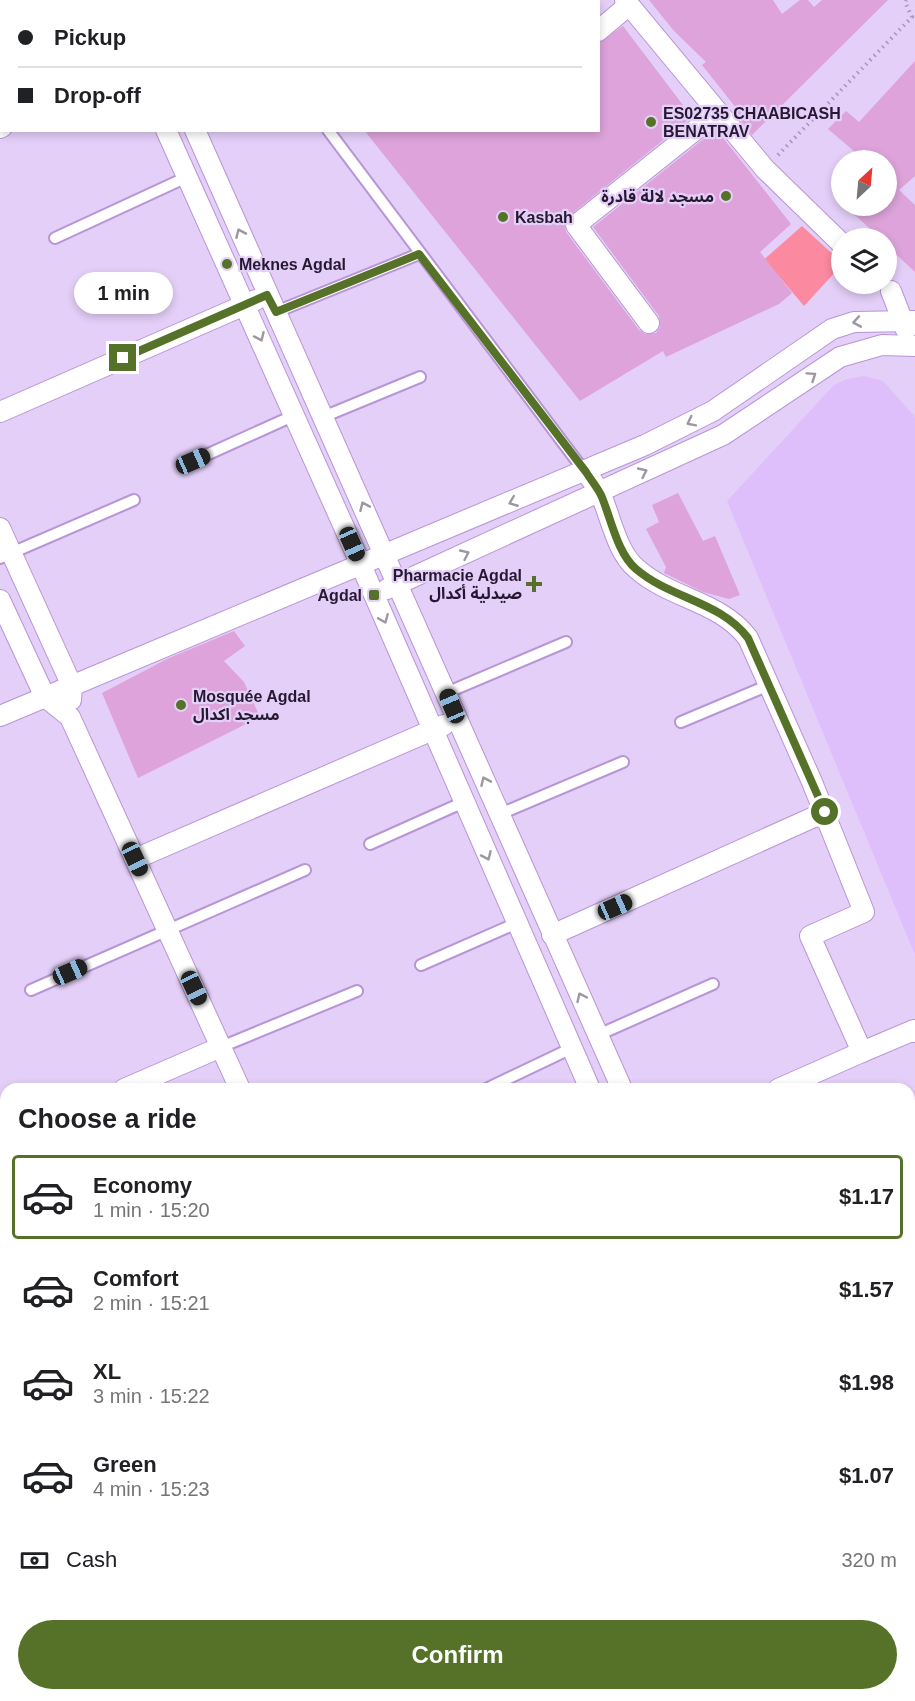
<!DOCTYPE html>
<html lang="en">
<head>
<meta charset="utf-8">
<style>
	:root { --surface:#fff; --page:#f2f2f2; --text:#202124; --muted:#757577; --line:#e0e0e0; --accent:#557228 }
	body { margin:0; font-family:Arial,"Noto Sans Arabic",sans-serif; background:var(--page); color:var(--text); height:100vh; display:flex; flex-direction:column; font-size:22px; white-space:nowrap }
	* { box-sizing:border-box; margin:0 }
	p { font-size:20px; color:var(--muted) }
	.icon { flex:none; width:33px; height:33px; fill:none; stroke:currentColor; stroke-width:2; stroke-linecap:round; stroke-linejoin:round }
	.map { position:relative; flex:1; overflow:hidden }
	.drawer { position:absolute; left:0px; top:1083px; width:915px; height:618px; display:flex; flex-direction:column; background:var(--surface); border-radius:18px 18px 0 0; box-shadow:0 3px 9px #0003 }
	.drawer>* { flex:none }
	.hud { position:absolute; left:0px; top:0px; width:600px; height:132px; box-shadow:0 3px 9px #0003; display:grid; align-content:center; height:132px; padding:0 18px; background:var(--surface) }
	.needle { width:39px; rotate:26deg }
	.fabs { position:absolute; left:831px; top:150px; display:grid; gap:12px }
	.fabs a { display:grid; place-items:center; width:66px; height:66px; border-radius:50%; background:var(--surface); box-shadow:0 3px 9px #0003; font-size:30px }
	.end { position:absolute; width:27px; height:27px; margin:-14px; border:8px solid #557228; background:#fff; box-shadow:0 0 0 3px #fff }
	.from { border-radius:50% }
	.bubble { position:absolute; height:42px; border-radius:21px; background:var(--surface); box-shadow:0 3px 9px #0003; font-size:20px; font-weight:700; line-height:42px; text-align:center }
	.car { position:absolute; width:18px; height:36px; margin:-18px -9px; border-radius:8px; box-shadow:0 0 4px 2px #0007; background:linear-gradient(#222 24%,#8ab4d8 0 40%,#222 0 76%,#8ab4d8 0 86%,#222 0) }
	.hud b { display:flex; align-items:center; gap:21px; height:57px; font-size:22px }
	.hud b+b { border-top:2px solid var(--line) }
	.hud i { width:15px; height:15px; background:var(--text) }
	ul { padding:0; list-style:none }
	li { display:flex; align-items:center; gap:18px; height:84px; margin:0 12px 9px; padding:0 6px; border:3px solid transparent; border-radius:6px }
	li div { flex:1 }
	li b { display:block; font-size:22px }
	li em { font-style:normal; font-weight:700 }
	li.on { border-color:var(--accent) }
	li>.icon { width:54px; height:54px; stroke-width:1.5 }
	h2 { padding:0 18px; font-size:27px; line-height:72px }
	.pay { display:flex; align-items:center; gap:15px; height:66px; padding:0 18px; font-size:22px }
	.pay p { margin-inline-start:auto }
	.button { display:flex; gap:12px; margin-top:auto; padding:12px 18px }
	.button a { flex:1; height:69px; border-radius:36px; background:var(--accent); color:#fff; font-size:24px; font-weight:700; line-height:69px; text-align:center }
	.map>svg:first-child { display:block }
</style>
</head>
<body>
<div class="map">
<svg width="915" height="1701" viewBox="0 0 915 1701">
	<rect width="100%" height="100%" fill="#e4cff8"/>
	<polygon fill="#debffb" points="864,376 883,381 915,417 915,955 727,501 834,385 847,379"/>
	<g fill="#fb8aa1">
		<polygon points="802,226 837,258 839,268 804,306 777,274 751,271"/>
		<polygon points="915,1447 915,1701 336,1701 349,1695 909,1695 909,1449"/>
	</g>
	<g fill="#dda3da">
		<polygon points="649,0 773,0 782,14 800,0 808,0 814,7 822,0 888,0 752,135 733,112 737,109 702,65 706,62 674,31"/>
		<polygon points="623,26 692,117 569,216 565,221 566,232 639,330 645,334 656,333 660,327 659,316 593,227 716,129 791,224 760,252 792,293 779,304 666,357 663,351 580,401 364,130 598,130 598,43"/>
		<polygon points="915,61 915,176 899,190 915,205 915,272 886,245 886,238 880,238 845,206 886,206 886,160 846,160 855,152 828,129 846,111 859,122"/>
		<polygon points="678,493 703,541 715,536 740,595 729,599 703,592 664,573 666,567 646,529 659,522 652,505"/>
		<polygon points="234,631 245,646 224,661 244,682 260,717 138,778 102,693 169,658"/>
	</g>
	<g fill="none" stroke-linecap="round" stroke-linejoin="round">
		<g stroke="#b795d6" stroke-width="14">
			<g id="lane">
				<polyline points="231,0 232,2"/>
				<polyline points="328,130 585,472"/>
				<polyline points="55,238 187,177"/>
				<polyline points="276,312 419,254"/>
				<polyline points="323,417 420,377"/>
				<polyline points="193,461 295,415"/>
				<polyline points="0,558 134,500"/>
				<polyline points="446,693 566,642"/>
				<polyline points="681,722 769,685"/>
				<polyline points="500,814 623,762"/>
				<polyline points="370,844 464,802"/>
				<polyline points="421,965 517,923"/>
				<polyline points="31,990 305,870"/>
				<polyline points="598,1035 713,984"/>
				<polyline points="221,1047 357,991"/>
				<polyline points="486,1089 572,1048"/>
				<polyline points="909,1156 915,1153"/>
				<polyline points="0,1271 6,1268"/>
				<polyline points="0,1441 6,1438"/>
				<polyline points="0,1595 6,1592"/>
				<polyline points="28,1701 41,1695"/>
				<polyline points="440,1701 453,1695"/>
			</g>
		</g>
		<g stroke="#b795d6" stroke-width="22">
			<g id="street">
				<polyline points="109,0 110,2"/>
				<polyline points="136,0 136,2"/>
				<polyline points="625,0 765,169 842,244"/>
				<polyline points="458,2 459,0"/>
				<polyline points="598,31 629,5"/>
				<polyline points="0,128 2,127"/>
				<polyline points="166,130 361,565 590,1089"/>
				<polyline points="195,130 622,1089"/>
				<polyline points="891,291 906,330"/>
				<polyline points="649,323 576,225 718,112"/>
				<polyline points="0,412 256,300"/>
				<path d="M586 472C591 479 597 487 601 495 611 518 617 553 637 569 671 599 720 601 748 638L812 782 864 912 810 936 862 1052 914 1030 915 1032"/>
				<polyline points="0,528 72,686 71,700"/>
				<polyline points="387,589 723,435 840,357 882,345 915,346"/>
				<polyline points="0,600 45,697 70,717 240,1089"/>
				<polyline points="0,716 645,445 713,411 832,329 854,322 915,321"/>
				<polyline points="135,859 444,725"/>
				<polyline points="552,935 825,812"/>
				<polyline points="124,1089 221,1047"/>
				<polyline points="778,1089 862,1052"/>
				<polyline points="0,1143 6,1140"/>
				<polyline points="909,1298 915,1296"/>
				<polyline points="0,1393 6,1406"/>
				<polyline points="133,1695 136,1701"/>
			</g>
		</g>
		<g stroke="#b795d6" stroke-width="32">
			<g id="secondary">
				<polyline points="909,1421 915,1419"/>
				<polyline points="271,1701 285,1695"/>
			</g>
		</g>
		<g stroke="#a794b8" stroke-width="4" stroke-dasharray="1.5 4.5" stroke-linecap="butt">
			<polyline points="778,155 912,17 905,2 906,0"/>
			<polyline points="909,1530 915,1527"/>
			<polyline points="575,1701 580,1695"/>
		</g>
		<use href="#lane" stroke="#fff" stroke-width="10"/>
		<use href="#street" stroke="#fff" stroke-width="20"/>
		<use href="#secondary" stroke="#fff" stroke-width="28"/>
	</g>
	<defs><path id="oneway-chevron" d="M-2-3.5L2.5 0L-2 3.5" fill="none" stroke-width="1.6" stroke-linecap="round" stroke-linejoin="round" transform="scale(1.5)"/></defs>
	<g stroke="#9d97a2">
		<use href="#oneway-chevron" transform="translate(240 233) rotate(-114)"/>
		<use href="#oneway-chevron" transform="translate(857 322) rotate(170)"/>
		<use href="#oneway-chevron" transform="translate(260 337) rotate(66)"/>
		<use href="#oneway-chevron" transform="translate(812 376) rotate(-34)"/>
		<use href="#oneway-chevron" transform="translate(691 422) rotate(153)"/>
		<use href="#oneway-chevron" transform="translate(643 472) rotate(-25)"/>
		<use href="#oneway-chevron" transform="translate(513 502) rotate(158)"/>
		<use href="#oneway-chevron" transform="translate(364 506) rotate(-114)"/>
		<use href="#oneway-chevron" transform="translate(465 554) rotate(-25)"/>
		<use href="#oneway-chevron" transform="translate(384 619) rotate(67)"/>
		<use href="#oneway-chevron" transform="translate(485 781) rotate(-114)"/>
		<use href="#oneway-chevron" transform="translate(487 856) rotate(66)"/>
		<use href="#oneway-chevron" transform="translate(581 997) rotate(-115)"/>
	</g>
	<g fill="none" stroke-linecap="round" stroke-linejoin="round">
		<path stroke="#557228" stroke-width="8" d="M123 358 267 295 276 312 419 254 586 472C591 480 597 487 601 495 611 518 617 553 636 569 671 599 720 601 748 638L825 812"/>
	</g>
	<g fill="#557228" stroke="#e4cff8" stroke-width="2">
		<circle cx="651" cy="122" r="6"/>
		<circle cx="726" cy="196" r="6"/>
		<circle cx="503" cy="217" r="6"/>
		<circle cx="227" cy="264" r="6"/>
		<path d="M531 575h6v6h6v6h-6v6h-6v-6h-6v-6h6z"/>
		<rect x="368" y="589" width="12" height="12" rx="3"/>
		<circle cx="181" cy="705" r="6"/>
	</g>
	<g text-anchor="middle" stroke-width="4.5" stroke-linejoin="round" paint-order="stroke">
		<g font-size="16" font-weight="bold" fill="#261831" stroke="#e4cff8" text-anchor="start">
			<text x="663" y="119">ES02735 CHAABICASH<tspan x="663" dy="18">BENATRAV</tspan></text>
			<text x="714" y="202" text-anchor="end">مسجد لالة قادرة</text>
			<text x="515" y="223">Kasbah</text>
			<text x="239" y="270">Meknes Agdal</text>
			<text x="522" y="581" text-anchor="end">Pharmacie Agdal<tspan x="522" dy="18">صيدلية أكدال</tspan></text>
			<text x="362" y="601" text-anchor="end">Agdal</text>
			<text x="193" y="702">Mosquée Agdal<tspan x="193" dy="18">مسجد اكدال</tspan></text>
		</g>
	</g>
</svg>
<div class="fabs">
<a><svg class="needle" viewBox="-14 -14 28 28"><path d="M0-13l5 13h-10z" fill="#e53935"/><path d="M0 13l5-13h-10z" fill="#757577"/></svg></a>
<a><svg class="icon" aria-label="layers" viewBox="0 0 24 24"><path d="M12 4l9 5-9 5-9-5zM3 14l9 5 9-5"/></svg></a>
</div>
<i class="end from" style="left:825px;top:812px"></i>
<i class="end" style="left:123px;top:358px"></i>
<div class="bubble" style="left:74px;top:272px;width:99px">1 min</div>
<i class="car" style="left:193px;top:461px;rotate:66deg"></i>
<i class="car" style="left:352px;top:544px;rotate:156deg"></i>
<i class="car" style="left:452px;top:706px;rotate:337deg"></i>
<i class="car" style="left:135px;top:859px;rotate:155deg"></i>
<i class="car" style="left:615px;top:907px;rotate:66deg"></i>
<i class="car" style="left:70px;top:972px;rotate:66deg"></i>
<i class="car" style="left:194px;top:988px;rotate:155deg"></i>
<div class="hud">
<b><i class="from"></i>Pickup</b>
<b><i></i>Drop-off</b>
</div>
<section class="drawer">
<h2>Choose a ride</h2>
<ul>
<li class="on"><svg class="icon" aria-label="car" viewBox="0 0 24 24"><path d="M5 17H2v-5l4-1 3-4h7l3 4 3 1v5h-3M9 17h6M6 11h13"/><circle cx="7" cy="17" r="2"/><circle cx="17" cy="17" r="2"/></svg><div><b>Economy</b><p>1 min · 15:20</p></div><em>$1.17</em></li>
<li><svg class="icon" aria-label="car" viewBox="0 0 24 24"><path d="M5 17H2v-5l4-1 3-4h7l3 4 3 1v5h-3M9 17h6M6 11h13"/><circle cx="7" cy="17" r="2"/><circle cx="17" cy="17" r="2"/></svg><div><b>Comfort</b><p>2 min · 15:21</p></div><em>$1.57</em></li>
<li><svg class="icon" aria-label="car" viewBox="0 0 24 24"><path d="M5 17H2v-5l4-1 3-4h7l3 4 3 1v5h-3M9 17h6M6 11h13"/><circle cx="7" cy="17" r="2"/><circle cx="17" cy="17" r="2"/></svg><div><b>XL</b><p>3 min · 15:22</p></div><em>$1.98</em></li>
<li><svg class="icon" aria-label="car" viewBox="0 0 24 24"><path d="M5 17H2v-5l4-1 3-4h7l3 4 3 1v5h-3M9 17h6M6 11h13"/><circle cx="7" cy="17" r="2"/><circle cx="17" cy="17" r="2"/></svg><div><b>Green</b><p>4 min · 15:23</p></div><em>$1.07</em></li>
</ul>
<div class="pay"><svg class="icon" aria-label="cash" viewBox="0 0 24 24"><path d="M3 7h18v10H3z"/><circle cx="12" cy="12" r="2"/></svg>Cash<p>320 m</p></div>
<div class="button"><a>Confirm</a></div>
</section>
</div>
</body>
</html>
